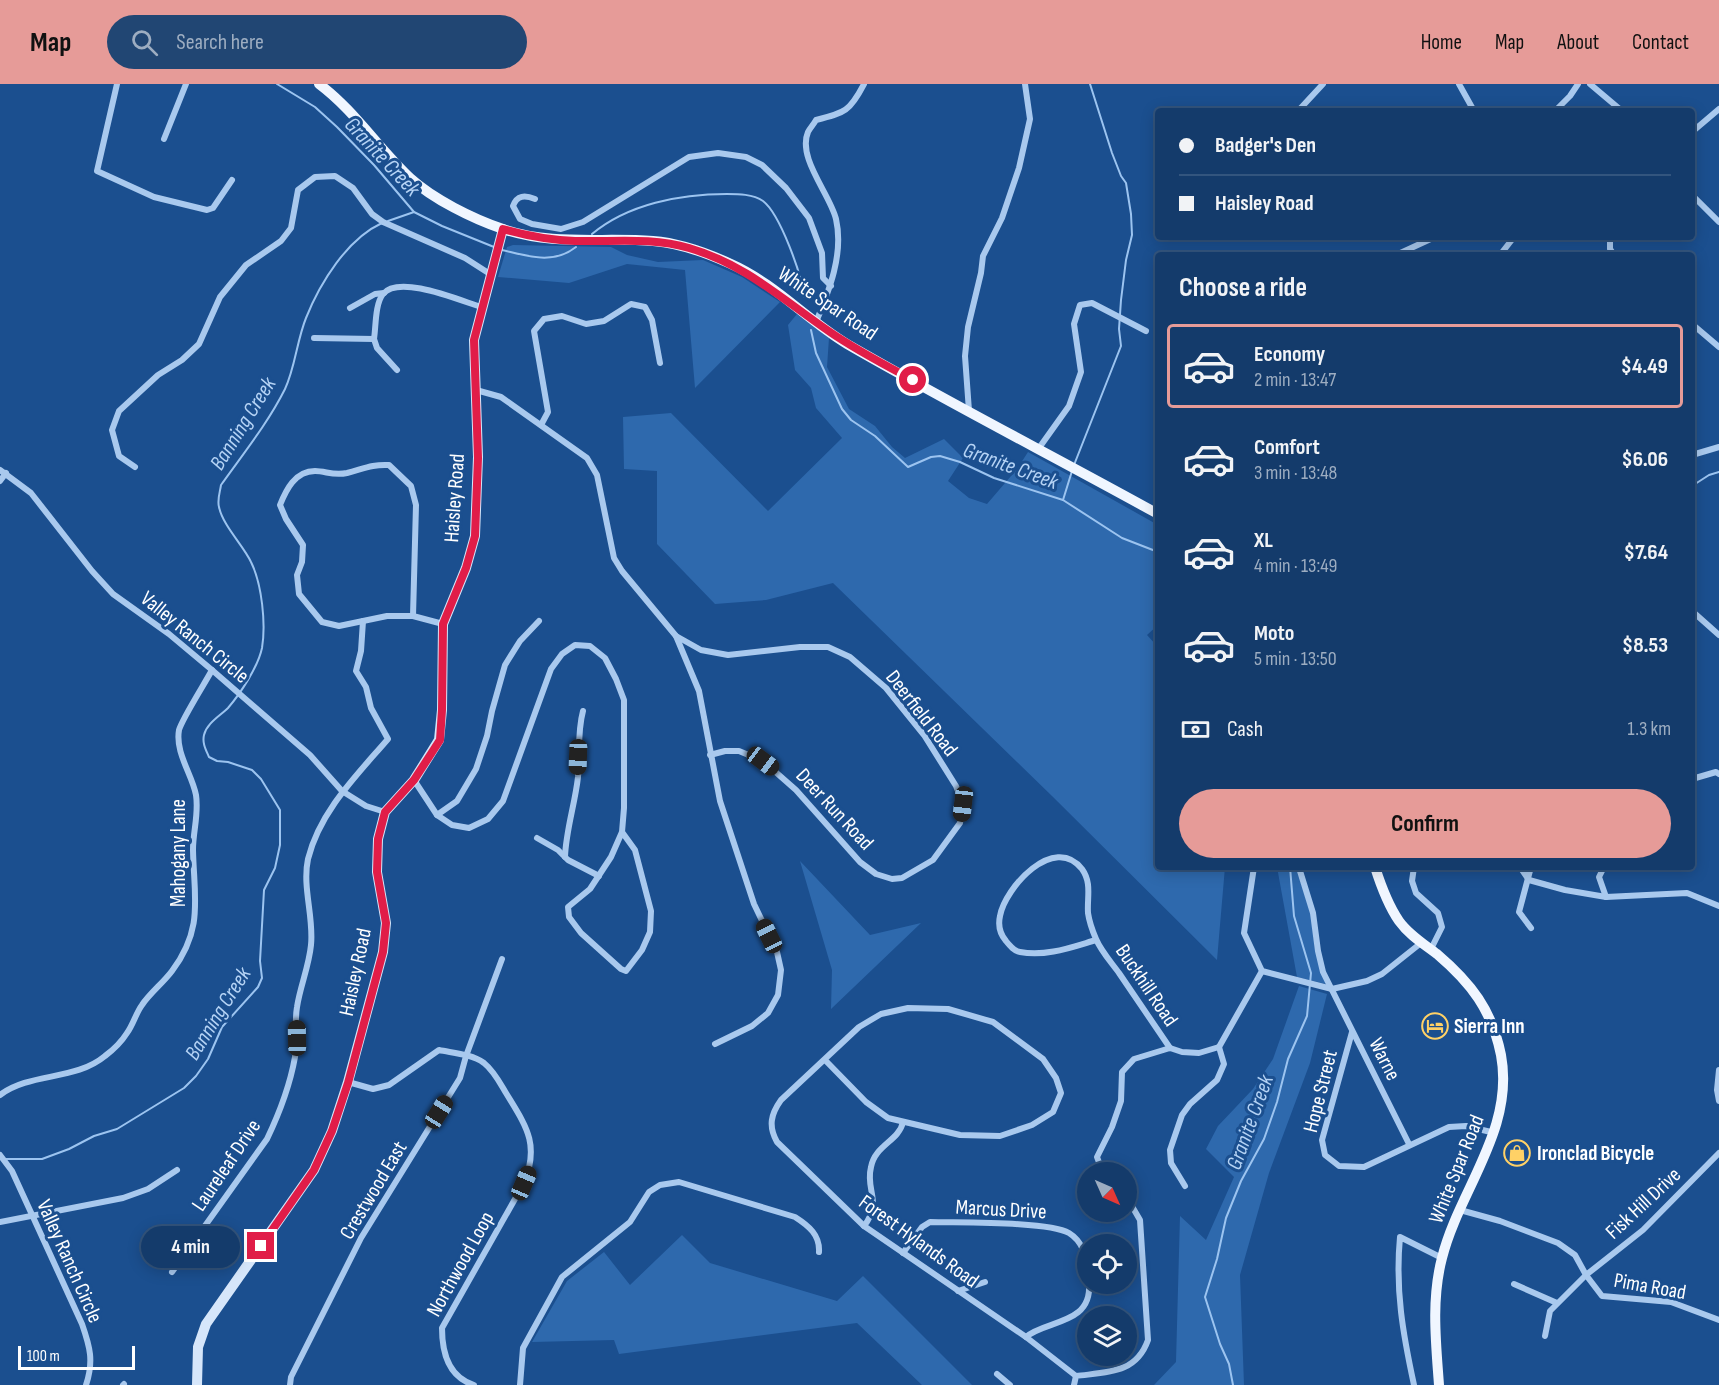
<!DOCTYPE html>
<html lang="en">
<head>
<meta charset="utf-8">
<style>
	:root { --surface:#143b6b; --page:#214673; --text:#f1f3f6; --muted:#9dadc1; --line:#33557e; --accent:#e69b98 }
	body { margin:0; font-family:"Sofia Sans Condensed",sans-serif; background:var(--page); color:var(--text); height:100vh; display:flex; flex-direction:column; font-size:22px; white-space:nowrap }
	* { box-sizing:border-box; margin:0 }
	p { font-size:20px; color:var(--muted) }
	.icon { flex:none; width:33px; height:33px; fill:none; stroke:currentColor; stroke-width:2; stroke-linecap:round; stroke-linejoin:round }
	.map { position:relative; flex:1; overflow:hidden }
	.panel { position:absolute; left:1155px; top:168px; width:540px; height:618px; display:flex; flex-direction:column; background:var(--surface); border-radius:6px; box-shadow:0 3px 15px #0003,0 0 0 2px var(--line) }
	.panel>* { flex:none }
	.top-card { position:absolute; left:1155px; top:24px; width:540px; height:132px; border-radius:6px; box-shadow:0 3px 15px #0003,0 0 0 2px var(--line); display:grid; align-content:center; height:132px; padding:0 24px; background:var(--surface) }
	.needle { width:39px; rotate:135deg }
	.buttons { position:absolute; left:1077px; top:1078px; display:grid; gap:12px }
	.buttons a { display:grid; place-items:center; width:60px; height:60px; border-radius:50%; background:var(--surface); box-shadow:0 3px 15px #0003,0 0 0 2px var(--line); font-size:30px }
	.scale { position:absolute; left:18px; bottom:15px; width:117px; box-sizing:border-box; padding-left:6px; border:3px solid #fff; border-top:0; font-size:16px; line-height:21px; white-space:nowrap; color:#fff; -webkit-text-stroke:4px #1b4f8f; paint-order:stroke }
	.end { position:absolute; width:27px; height:27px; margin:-14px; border:8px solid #e11d48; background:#fff; box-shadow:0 0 0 3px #fff }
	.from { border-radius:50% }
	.bubble { position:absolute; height:42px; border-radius:21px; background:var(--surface); box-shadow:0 3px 15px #0003,0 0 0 2px var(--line); font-size:20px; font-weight:700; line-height:42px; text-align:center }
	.car { position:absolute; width:18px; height:36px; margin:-18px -9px; border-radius:8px; box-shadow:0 0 4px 2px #0007; background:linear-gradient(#222 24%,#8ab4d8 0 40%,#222 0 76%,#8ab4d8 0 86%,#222 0) }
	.top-card b { display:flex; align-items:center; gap:21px; height:57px; font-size:22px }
	.top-card b+b { border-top:2px solid var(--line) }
	.top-card i { width:15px; height:15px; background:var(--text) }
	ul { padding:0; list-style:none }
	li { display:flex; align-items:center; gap:18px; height:84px; margin:0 12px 9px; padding:0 12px; border:3px solid transparent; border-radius:6px }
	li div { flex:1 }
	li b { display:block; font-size:22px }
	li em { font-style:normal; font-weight:700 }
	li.selected { border-color:var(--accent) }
	li>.icon { width:54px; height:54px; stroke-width:1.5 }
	h2 { padding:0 24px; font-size:27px; line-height:72px }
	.pay { display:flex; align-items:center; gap:15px; height:66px; padding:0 24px; font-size:22px }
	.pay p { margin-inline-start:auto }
	.action { display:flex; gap:12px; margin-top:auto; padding:12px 24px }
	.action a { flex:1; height:69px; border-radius:36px; background:var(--accent); color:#111; font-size:24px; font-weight:700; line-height:69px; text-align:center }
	header { display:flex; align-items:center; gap:36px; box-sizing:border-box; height:84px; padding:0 30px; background:var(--accent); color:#111 }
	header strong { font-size:28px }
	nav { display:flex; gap:33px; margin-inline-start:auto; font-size:21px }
	.search { width:420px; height:54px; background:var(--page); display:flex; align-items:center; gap:15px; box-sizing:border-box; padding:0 21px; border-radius:33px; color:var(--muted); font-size:22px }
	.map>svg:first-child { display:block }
</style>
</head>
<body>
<header>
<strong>Map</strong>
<div class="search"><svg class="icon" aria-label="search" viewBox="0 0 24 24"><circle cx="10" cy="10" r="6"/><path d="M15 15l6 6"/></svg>Search here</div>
<nav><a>Home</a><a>Map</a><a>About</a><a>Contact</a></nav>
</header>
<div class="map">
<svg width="1719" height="1301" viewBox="0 0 1719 1301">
	<rect width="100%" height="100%" fill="#1b4f8f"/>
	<g fill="#2e69ad">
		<polygon points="513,161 611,163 627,171 658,178 703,176 742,193 780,218 695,304 685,186 627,180 569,199 498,193 507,163"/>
		<polygon points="797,230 829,254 827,283 849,325 875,342 892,363 905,374 944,355 963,374 948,397 969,414 987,420 1017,385 1028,368 1158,441 1158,541 1147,551 1158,563 1158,783 1225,783 1217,876 1052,712 833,499 766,516 715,520 657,460 657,387 624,385 623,333 671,329 768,427 842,354 816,324 811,304 795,286 788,241"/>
		<polygon points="800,777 870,851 921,839 831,925 832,886"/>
		<polygon points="1277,783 1296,783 1311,831 1315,865 1326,900 1297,893"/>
		<polygon points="1299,902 1327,910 1310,979 1269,1089 1240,1191 1244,1301 1154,1301 1176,1278 1180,1132 1206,1156 1234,1093 1206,1065 1218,1042 1253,1005 1273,975"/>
		<polygon points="682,1151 710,1179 837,1217 863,1192 972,1301 922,1301 857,1239 619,1270 614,1256 532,1258 567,1197 604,1168 630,1201"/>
	</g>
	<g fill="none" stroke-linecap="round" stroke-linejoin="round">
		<g stroke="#9cc4f0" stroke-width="2">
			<polyline points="277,0 315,23 337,43 374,81 414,128 442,142 494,163"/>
			<polyline points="388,137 414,128"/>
			<path d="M592 150C628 120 680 110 727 110 738 110 753 110 763 117 780 130 802 191 804 213"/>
			<path d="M502 166C528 172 553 181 576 163"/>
			<polyline points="811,246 816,269 842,325 851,336 875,352 908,383 931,373 940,372 960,378 994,394 1063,416 1122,454 1158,468"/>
			<polyline points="1074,381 1121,262 1119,245 1121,216 1126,176 1132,151 1131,130 1126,99 1121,92 1112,69 1090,0"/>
			<polyline points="1692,402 1709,391 1719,388"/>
			<polyline points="1063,416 1072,387"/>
			<path d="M6 1075H42L69 1065 94 1052 117 1045 184 1004 196 992 208 975 222 943 258 903 262 894 260 877 264 806 275 784 280 761V726L261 695 252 686 228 678 217 677 209 673C206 666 202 659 204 651 207 639 220 632 228 624 240 610 258 583 262 564 266 540 262 500 251 478 243 461 223 442 219 423 217 416 220 408 221 401 243 370 268 339 285 305 295 284 297 256 306 234 320 199 347 155 382 139"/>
			<polyline points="1233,1301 1229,1280 1220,1260 1205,1213 1217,1175 1226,1134 1241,1097 1264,1055 1277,1018 1288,975 1307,932 1311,889 1294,832 1290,783"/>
		</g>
		<g stroke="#a9c9ee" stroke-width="6">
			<polyline points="117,0 97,87 154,113 207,126 213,124 232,96"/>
			<polyline points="1459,0 1474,27"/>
			<polyline points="1590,0 1622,27"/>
			<polyline points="1298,27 1323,0"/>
			<polyline points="1555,27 1570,12 1578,0"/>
			<polyline points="1692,48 1719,25"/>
			<polyline points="164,55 186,0"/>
			<polyline points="1692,111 1719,138"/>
			<path d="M535 115C525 111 517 111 513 122L520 135 532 140 561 145 583 138 689 73 718 69 746 73 762 81 786 104 809 134 822 169 823 194 831 202"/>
			<polyline points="1610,153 1610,165 1614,171"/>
			<polyline points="1396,171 1435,153"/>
			<polyline points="1500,171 1514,153"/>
			<polyline points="350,224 375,210 384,209"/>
			<path d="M816 238C829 207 844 170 836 135 830 110 797 74 808 48 810 44 814 40 816 36 845 29 850 27 864 0"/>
			<polyline points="1692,240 1719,263"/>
			<path d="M314 254 374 255C376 242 375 220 383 210 399 190 461 217 481 223"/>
			<polyline points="374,255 377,264 397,286"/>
			<polyline points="476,306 501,313 587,374 597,391 614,474 622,487 676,552 699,607 720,717 754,820 777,868 781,886 778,911 768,929 752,942 715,960"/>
			<polyline points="969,327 965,272 968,243 981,189 983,172 1002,134 1019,84 1030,35 1025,0"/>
			<polyline points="541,341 548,328 534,247 544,235 562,232 586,240 604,237 631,220 645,223 652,236 660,279"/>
			<polyline points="1039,364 1069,322 1081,288 1074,240 1080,221 1092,219 1146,247"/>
			<polyline points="1692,371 1719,363"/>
			<polyline points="135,383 119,372 112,346 119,327 158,291 182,276 199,260 220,213 246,181 281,157 291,144 298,106 315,93 335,92 353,104 372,130 383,138 465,174 490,190"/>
			<polyline points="0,386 31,409 92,487 113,510 169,550 212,586 310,671 342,707 366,722 385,728"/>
			<polyline points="0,397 6,389"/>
			<polyline points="1692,527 1719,551"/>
			<path d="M413 532 416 421 411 402 389 381C372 380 363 385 347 389 333 392 326 387 315 387 295 387 286 406 280 421L286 435 303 461 302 478 297 491 299 510 322 538 339 542 387 532H413L443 540"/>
			<polyline points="676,552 701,566 728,571 800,563 828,563 850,573 886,604 924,651 956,702 963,720 960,739 933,776 902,794 892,795 876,790 860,778 796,706 763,677 739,667 725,667 710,671"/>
			<polyline points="1692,695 1716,688 1719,690"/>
			<polyline points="414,696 437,731 452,741 469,744 488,735 503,717 551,585 562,570 575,561 590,562 605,574 616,595 624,616 624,724 622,748 611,773 590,805 568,823 569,833 581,849 621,885 626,887 642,866 650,848 651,827 635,766 622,748"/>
			<polyline points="437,731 457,717 476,685 487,652 492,627 505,581 520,557 539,537"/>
			<polyline points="537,754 558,766 568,776 599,792"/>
			<path d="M565 773C566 746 575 720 578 693 580 670 577 649 583 627"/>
			<polyline points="1254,783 1244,849 1262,887 1332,905 1367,897 1382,890 1421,859"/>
			<polyline points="1414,783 1412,797 1416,809 1438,829 1442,843 1431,865"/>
			<polyline points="1520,783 1529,796"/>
			<polyline points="1604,783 1599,793 1606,813"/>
			<polyline points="1300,787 1313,829 1318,867 1323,888 1409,1060"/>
			<polyline points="1529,796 1565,806 1606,813 1687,809 1719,822"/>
			<polyline points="1531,844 1519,828 1531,783"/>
			<path d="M1096 856C1072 863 1046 873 1020 868 1014 867 1010 862 1006 857 1000 850 998 841 1000 832 1005 804 1054 749 1082 785 1092 799 1087 813 1088 829 1089 836 1093 848 1096 855 1101 867 1111 878 1119 889 1136 914 1153 939 1170 964"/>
			<polyline points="1352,948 1322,1056 1325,1071 1339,1082 1364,1083 1449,1043 1466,1042 1495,1049"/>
			<path d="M825 976 866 1018 888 1034 960 1051 1000 1052 1032 1041 1053 1028 1061 1009 1056 994 1043 975 993 938 948 925 908 924 881 930 859 943 781 1016C771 1030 768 1042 777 1058L864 1142 1026 1253 1076 1292"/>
			<polyline points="1719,986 1717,1006 1719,1017"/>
			<path d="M348 998 373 1005 389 1001 439 966C453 969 472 970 484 979 494 987 500 999 506 1009 526 1042 540 1060 524 1099L442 1244C442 1267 448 1293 474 1301"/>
			<path d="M0 1011C31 988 75 997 105 972 113 966 122 957 127 949 133 941 136 929 142 921 150 909 163 899 172 887 204 844 194 814 193 766 193 747 199 730 196 711 192 690 175 669 179 646 182 635 205 599 212 586"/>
			<path d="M0 1071 12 1087 82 1240C90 1263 94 1277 86 1301"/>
			<polyline points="1103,1089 1097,1073 1112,1043 1121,1017 1122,988 1134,975 1170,964 1182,968 1199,969 1219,963 1262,887"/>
			<polyline points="1185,1102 1171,1079 1170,1066 1182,1031 1190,1020 1217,996 1224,980 1219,963"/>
			<polyline points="1460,1126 1500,1137 1558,1159 1575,1171 1586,1191 1602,1212 1671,1218 1719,1236"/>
			<polyline points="0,1138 123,1114 148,1105 177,1086"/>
			<path d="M864 1142C883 1117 865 1107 871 1083 875 1061 899 1057 903 1038"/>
			<path d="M903 1169 922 1143 930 1138C958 1139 1048 1137 1069 1149 1082 1157 1086 1171 1088 1185"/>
			<path d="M172 1188 267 1055C279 1030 290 1001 295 973 298 957 294 940 297 923 300 903 309 882 311 861 314 833 302 803 308 775 320 727 357 691 388 655L371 624 366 603 356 587 361 567 363 537"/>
			<polyline points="1514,1200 1557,1219"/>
			<polyline points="958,1207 985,1198"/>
			<polyline points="1545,1252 1550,1227 1586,1191 1643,1146 1719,1069"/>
			<path d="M1026 1253C1045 1236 1092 1241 1089 1200"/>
			<polyline points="997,1290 1010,1301"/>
			<polyline points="123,1301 124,1300"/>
			<polyline points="290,1301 291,1293 361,1154 460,994 466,972 502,875"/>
			<path d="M520 1301 523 1264 562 1193 630 1138 649 1108 660 1101 679 1098 795 1133C809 1142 820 1151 819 1168"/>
			<path d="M1074 1301 1076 1292C1107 1288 1136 1290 1148 1256L1140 1136 1133 1124 1126 1118"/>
			<path d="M1414 1301C1403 1250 1395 1206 1400 1153L1442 1174"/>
		</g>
		<polyline stroke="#d6e6fa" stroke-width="10" points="197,1301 198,1263 206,1240 314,1086 332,1047 348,998 383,868 386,839 377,788 378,755 385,728 414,696 439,656 442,626 443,540 466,484 475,452 478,373 474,256 503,145"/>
		<g stroke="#f0f6ff" stroke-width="10">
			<path d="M319 0C354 26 378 64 410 94 433 115 473 135 503 145 552 162 602 153 653 157 680 159 707 169 731 180 774 199 807 236 847 260 949 319 1055 373 1158 430"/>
			<path d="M1375 783C1381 802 1388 821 1399 837 1409 851 1424 860 1437 870 1471 899 1492 926 1501 971 1515 1046 1459 1106 1442 1174 1431 1216 1436 1259 1439 1301"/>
		</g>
	</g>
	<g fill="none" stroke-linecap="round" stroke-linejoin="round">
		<path stroke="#e11d48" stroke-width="8" d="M261 1162 314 1086 332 1047 348 999 383 868 386 839 377 788 378 755 385 728 414 696 440 656 442 626 443 540 466 484 475 452 478 374 474 256 503 145C527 152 550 156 575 157 613 158 652 153 689 164 745 180 783 216 830 248 856 266 885 281 913 296"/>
	</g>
	<defs>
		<g id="hotel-ring" transform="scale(1.35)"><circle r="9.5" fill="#1b4f8f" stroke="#ffd166" stroke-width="1.5"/><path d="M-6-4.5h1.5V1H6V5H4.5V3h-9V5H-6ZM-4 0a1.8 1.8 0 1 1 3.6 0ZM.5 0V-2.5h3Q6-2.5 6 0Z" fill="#ffd166"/></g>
		<g id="shop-ring" transform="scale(1.35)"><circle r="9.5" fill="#1b4f8f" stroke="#ffd166" stroke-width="1.5"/><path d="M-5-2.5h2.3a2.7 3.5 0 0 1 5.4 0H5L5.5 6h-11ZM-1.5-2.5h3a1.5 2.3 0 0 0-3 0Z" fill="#ffd166"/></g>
	</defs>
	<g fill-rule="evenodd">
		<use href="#hotel-ring" x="1435" y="942"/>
		<use href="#shop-ring" x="1517" y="1069"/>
	</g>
	<g text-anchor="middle" stroke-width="6" stroke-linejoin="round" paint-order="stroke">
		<g font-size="21" fill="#fff" stroke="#1b4f8f">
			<text transform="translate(828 219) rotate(34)" y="7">White Spar Road</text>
			<text transform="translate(454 414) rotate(-86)" y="7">Haisley Road</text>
			<text transform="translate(195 553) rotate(39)" y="7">Valley Ranch Circle</text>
			<text transform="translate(922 629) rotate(52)" y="7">Deerfield Road</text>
			<text transform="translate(835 725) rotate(47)" y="7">Deer Run Road</text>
			<text transform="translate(178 769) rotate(-90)" y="7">Mahogany Lane</text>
			<text transform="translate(355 888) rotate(-78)" y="7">Haisley Road</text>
			<text transform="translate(1147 901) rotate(56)" y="7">Buckhill Road</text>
			<text transform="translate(1385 975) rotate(63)" y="7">Warne</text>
			<text transform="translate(1320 1007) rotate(-76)" y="7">Hope Street</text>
			<text transform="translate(226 1081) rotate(-56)" y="7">Laureleaf Drive</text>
			<text transform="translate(1456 1085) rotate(-68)" y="7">White Spar Road</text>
			<text transform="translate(373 1106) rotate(-59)" y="7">Crestwood East</text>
			<text transform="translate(1643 1119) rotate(-43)" y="7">Fisk Hill Drive</text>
			<text transform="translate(1001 1125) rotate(3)" y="7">Marcus Drive</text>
			<text transform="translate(919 1157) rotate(36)" y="7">Forest Hylands Road</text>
			<text transform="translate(70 1177) rotate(66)" y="7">Valley Ranch Circle</text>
			<text transform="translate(460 1180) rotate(-61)" y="7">Northwood Loop</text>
			<text transform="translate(1650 1202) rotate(10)" y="7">Pima Road</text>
		</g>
		<g font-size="21" font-weight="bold" fill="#fff" stroke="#1b4f8f" text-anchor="start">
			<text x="1454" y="949">Sierra Inn</text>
			<text x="1537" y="1076">Ironclad Bicycle</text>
		</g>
		<g font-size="22" font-style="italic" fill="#b5d3f5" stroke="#1b4f8f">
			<text transform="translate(383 72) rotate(47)" y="8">Granite Creek</text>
			<text transform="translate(242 339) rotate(-58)" y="8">Banning Creek</text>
			<text transform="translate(1011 381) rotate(20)" y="8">Granite Creek</text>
			<text transform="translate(217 929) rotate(-58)" y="8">Banning Creek</text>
			<text transform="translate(1249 1038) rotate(-70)" y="8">Granite Creek</text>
		</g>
	</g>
</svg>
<div class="buttons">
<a><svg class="needle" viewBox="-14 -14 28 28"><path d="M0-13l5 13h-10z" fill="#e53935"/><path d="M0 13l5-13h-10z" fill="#9dadc1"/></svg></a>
<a><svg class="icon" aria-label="locate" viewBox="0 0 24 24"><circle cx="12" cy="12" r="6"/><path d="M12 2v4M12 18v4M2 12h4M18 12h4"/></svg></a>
<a><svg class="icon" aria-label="layers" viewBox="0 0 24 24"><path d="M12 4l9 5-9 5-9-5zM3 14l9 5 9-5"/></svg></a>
</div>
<div class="scale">100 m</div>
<i class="end from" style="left:913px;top:296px"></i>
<i class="end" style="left:261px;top:1162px"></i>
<div class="bubble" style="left:141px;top:1142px;width:99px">4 min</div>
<i class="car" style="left:578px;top:673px;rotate:182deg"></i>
<i class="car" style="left:763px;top:677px;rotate:127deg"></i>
<i class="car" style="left:963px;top:720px;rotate:187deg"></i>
<i class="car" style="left:769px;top:852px;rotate:334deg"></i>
<i class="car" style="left:297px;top:954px;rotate:359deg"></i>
<i class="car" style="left:439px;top:1028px;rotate:32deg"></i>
<i class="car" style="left:524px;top:1099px;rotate:23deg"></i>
<div class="top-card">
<b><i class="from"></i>Badger's Den</b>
<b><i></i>Haisley Road</b>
</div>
<section class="panel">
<h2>Choose a ride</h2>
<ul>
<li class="selected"><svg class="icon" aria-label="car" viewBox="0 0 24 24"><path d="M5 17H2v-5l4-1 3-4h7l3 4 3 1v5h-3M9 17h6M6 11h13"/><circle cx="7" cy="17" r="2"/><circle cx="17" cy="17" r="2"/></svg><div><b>Economy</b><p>2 min · 13:47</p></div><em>$4.49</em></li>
<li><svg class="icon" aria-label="car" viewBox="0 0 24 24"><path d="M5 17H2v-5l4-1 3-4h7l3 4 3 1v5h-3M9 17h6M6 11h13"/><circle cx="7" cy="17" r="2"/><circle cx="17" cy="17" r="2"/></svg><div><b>Comfort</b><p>3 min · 13:48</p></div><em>$6.06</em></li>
<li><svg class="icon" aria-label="car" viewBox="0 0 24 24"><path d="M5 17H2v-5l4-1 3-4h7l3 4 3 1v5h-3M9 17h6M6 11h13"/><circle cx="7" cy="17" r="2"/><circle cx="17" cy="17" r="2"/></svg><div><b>XL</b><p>4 min · 13:49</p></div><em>$7.64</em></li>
<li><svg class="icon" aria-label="car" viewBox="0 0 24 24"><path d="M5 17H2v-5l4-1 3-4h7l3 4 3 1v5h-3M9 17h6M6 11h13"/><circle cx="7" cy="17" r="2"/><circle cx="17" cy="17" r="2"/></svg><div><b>Moto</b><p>5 min · 13:50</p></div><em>$8.53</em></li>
</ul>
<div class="pay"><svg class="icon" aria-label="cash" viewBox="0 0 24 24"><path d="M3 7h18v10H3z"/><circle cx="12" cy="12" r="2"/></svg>Cash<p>1.3 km</p></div>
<div class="action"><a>Confirm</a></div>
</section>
</div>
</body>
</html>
